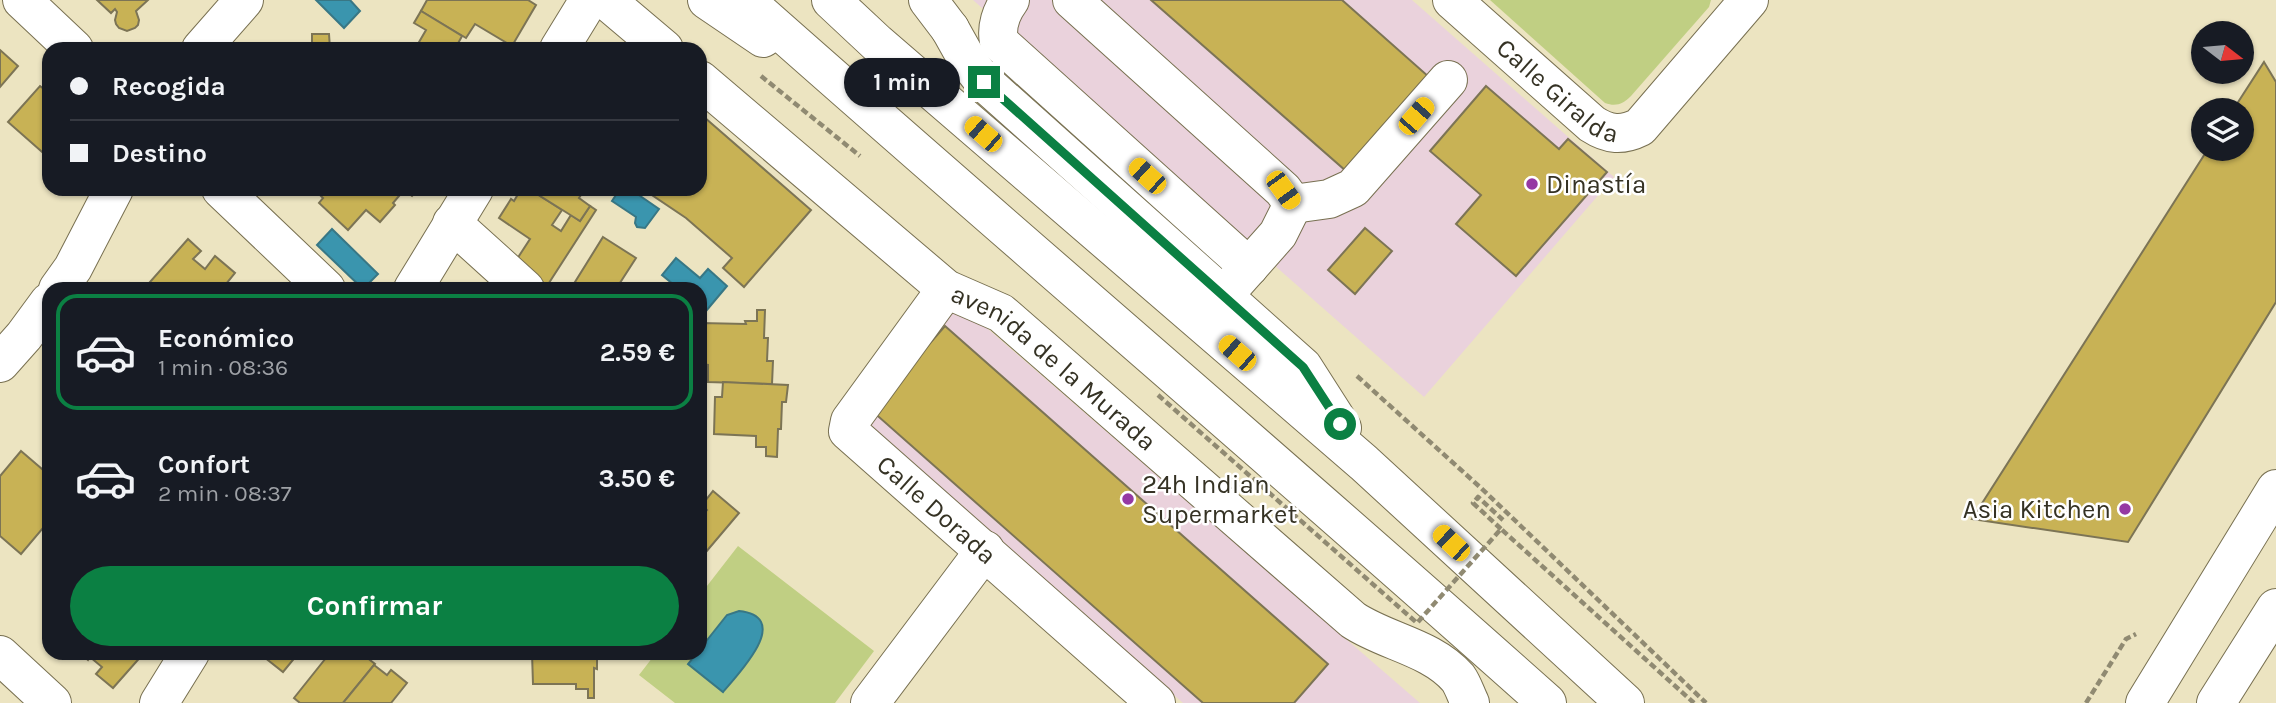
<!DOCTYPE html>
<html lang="es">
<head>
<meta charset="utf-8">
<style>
	:root { --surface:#171b24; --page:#20242c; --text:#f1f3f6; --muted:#9ea1a6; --line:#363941; --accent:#0b8043 }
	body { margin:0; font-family:Karla,sans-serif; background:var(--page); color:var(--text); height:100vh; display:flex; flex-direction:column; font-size:26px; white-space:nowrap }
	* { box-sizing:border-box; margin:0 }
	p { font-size:23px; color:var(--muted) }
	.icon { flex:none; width:38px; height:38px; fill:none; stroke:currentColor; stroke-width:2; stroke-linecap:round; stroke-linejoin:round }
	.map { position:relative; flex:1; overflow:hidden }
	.details { position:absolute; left:42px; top:282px; width:665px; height:378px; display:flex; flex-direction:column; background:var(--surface); border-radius:21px; box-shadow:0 2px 5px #0004 }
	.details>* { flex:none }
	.guide { position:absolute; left:42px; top:42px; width:665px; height:154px; border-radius:21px; box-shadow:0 2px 5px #0004; display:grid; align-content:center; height:154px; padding:0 28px; background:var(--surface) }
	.needle { width:46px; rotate:106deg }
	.tools { position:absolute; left:2191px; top:21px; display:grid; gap:14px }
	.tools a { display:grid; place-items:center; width:63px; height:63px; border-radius:50%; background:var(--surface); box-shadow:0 2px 5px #0004; font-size:35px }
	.end { position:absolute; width:32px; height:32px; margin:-16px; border:9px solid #0b8043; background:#fff; box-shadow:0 0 0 4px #fff }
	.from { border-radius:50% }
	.bubble { position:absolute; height:49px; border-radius:24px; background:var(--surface); box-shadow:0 2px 5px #0004; font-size:23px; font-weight:700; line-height:49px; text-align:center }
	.car { position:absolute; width:21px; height:42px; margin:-21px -10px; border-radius:9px; box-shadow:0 0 5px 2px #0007; background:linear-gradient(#f5c518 24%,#345 0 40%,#f5c518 0 76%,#345 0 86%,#f5c518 0) }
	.guide b { display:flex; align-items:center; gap:24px; height:66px; font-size:26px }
	.guide b+b { border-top:2px solid var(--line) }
	.guide i { width:18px; height:18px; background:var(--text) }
	ul { padding:12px 0 0; list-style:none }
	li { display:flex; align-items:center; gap:21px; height:116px; margin:0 14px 10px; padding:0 14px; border:4px solid transparent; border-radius:21px }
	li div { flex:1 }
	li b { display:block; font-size:26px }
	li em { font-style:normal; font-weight:700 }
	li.selected { border-color:var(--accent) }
	li>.icon { width:63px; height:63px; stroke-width:1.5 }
	.action { display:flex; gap:14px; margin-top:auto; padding:14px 28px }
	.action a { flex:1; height:80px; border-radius:42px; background:var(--accent); color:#fff; font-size:28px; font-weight:700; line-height:80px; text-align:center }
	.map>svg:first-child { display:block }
</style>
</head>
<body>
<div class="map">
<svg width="2276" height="703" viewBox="0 0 2276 703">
	<rect width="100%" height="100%" fill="#ece4c1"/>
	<g fill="#ead2dc">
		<polygon points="973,0 1412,0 1614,177 1424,397"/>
		<polygon points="958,303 1420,703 1183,703 857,417"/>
	</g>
	<g fill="#c0cf83">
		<path d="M1490 0H1711L1709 7 1631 96C1623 104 1616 107 1605 103Z"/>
		<polygon points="738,546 874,651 835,703 675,703 639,675 656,653 700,653 700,595"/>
	</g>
	<g fill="#3a95ae" stroke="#387785" stroke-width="2">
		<polygon points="316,0 350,0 360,11 344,28"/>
		<polygon points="620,189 630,189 659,209 645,228 637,227 635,223 636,217 612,201"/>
		<polygon points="332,229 378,274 363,289 317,245"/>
		<polygon points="676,258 700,278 708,269 727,286 706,311 700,306 700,289 679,289 662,275"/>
		<path d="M739 611C794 617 738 674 723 692L688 664 697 653H700V649L727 615Z"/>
	</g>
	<g fill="#c8b255" stroke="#7c7455" stroke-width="2">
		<polygon points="97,0 148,0 136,11 139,20 138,25 135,28 127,31 119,28 116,24 115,20 117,12 115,9 111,13"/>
		<polygon points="427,0 528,0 536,5 512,46 475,24 466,38 421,11"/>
		<polygon points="1151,0 1342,0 1429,77 1346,171"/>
		<polygon points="421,11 462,36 455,49 415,49 426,30 414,23"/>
		<polygon points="312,34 329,34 330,49 312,49"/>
		<polygon points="298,43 298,49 268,49 268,45"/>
		<polygon points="0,50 18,66 0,87"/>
		<polygon points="2264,62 2276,82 2276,302 2128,542 1972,519 2208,149 2242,149 2242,110 2233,110"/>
		<polygon points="40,86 49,93 49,158 8,122"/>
		<polygon points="1486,86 1559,149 1568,139 1607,172 1516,276 1456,224 1481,195 1430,151"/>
		<polygon points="704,117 811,210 744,287 723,268 732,258 686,218 646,191 648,189 700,189 700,122"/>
		<polygon points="314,189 419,189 412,196 404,190 393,203 395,205 380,222 366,210 348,230 319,203 323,198"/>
		<polygon points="521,189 529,189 562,210 552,225 561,231 571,215 580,221 590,206 596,210 547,286 517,259 530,239 499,218 511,199 514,201"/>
		<polygon points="529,189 585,189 579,198 590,206 580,221"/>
		<polygon points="1365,228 1392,251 1355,294 1328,270"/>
		<polygon points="603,237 636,258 616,289 586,289 575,282"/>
		<polygon points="188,239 201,251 193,259 205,269 215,256 235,273 222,289 157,289 150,282"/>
		<polygon points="757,310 765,310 764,338 768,338 767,361 773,361 772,384 708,382 708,365 700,364 701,323 746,324 745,321 757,321"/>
		<polygon points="945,326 1328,664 1294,703 1203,703 871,410"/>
		<polygon points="723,382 788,385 786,402 782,402 781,429 778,429 777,457 766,456 766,447 756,447 756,436 714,434 715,397 722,397"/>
		<polygon points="21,451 49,475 49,521 21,554 0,536 0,476"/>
		<polygon points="713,491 739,513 700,559 700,518 707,510 702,505"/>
		<polygon points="80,653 144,653 113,688 96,674 102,667 90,657 88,660"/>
		<polygon points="259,653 294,653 297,655 283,672"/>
		<polygon points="330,653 361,653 375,664 343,703 300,703 294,698"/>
		<polygon points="532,653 597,653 597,669 594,668 594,698 588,698 588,689 576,689 576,684 533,684"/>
		<polygon points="374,665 387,675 391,670 407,683 391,703 343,703"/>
	</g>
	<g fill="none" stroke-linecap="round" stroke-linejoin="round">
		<g stroke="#787051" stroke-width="40">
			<g id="minor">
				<polyline points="22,0 74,49"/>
				<polyline points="606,0 664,49"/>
				<polyline points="928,0 950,29"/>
				<path d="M1010 0C1001 12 996 27 999 42L1249 267"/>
				<polyline points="1072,0 1283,190 1293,204 1278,234 1223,296"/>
				<path id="s1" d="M1452 0 1592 124C1609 135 1622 136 1640 127L1749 0"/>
				<polyline points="201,49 244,0"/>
				<polyline points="559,49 589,0"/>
				<path id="s2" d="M700 80 946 289 1001 313 1353 620C1386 642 1431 647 1458 678 1463 685 1466 695 1470 703"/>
				<polyline points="221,189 326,289"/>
				<polyline points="1293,204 1329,199 1353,188 1448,80"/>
				<polyline points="452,223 525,289"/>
				<polyline points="58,289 73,268 114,189"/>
				<polyline points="413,289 474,189"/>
				<path id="s3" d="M946 289 850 421 848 431 1156 703"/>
				<polyline points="0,363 24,336 49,302"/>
				<polyline points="0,655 52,703"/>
				<polyline points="159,703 190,653"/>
				<polyline points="870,703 985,550"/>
				<polyline points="2145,703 2276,489"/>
				<polyline points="2216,703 2276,608"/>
			</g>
		</g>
		<g stroke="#787051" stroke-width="40">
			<g id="highway">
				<polyline points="707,0 763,38"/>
				<path d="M745 0C1011 236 1282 466 1547 703"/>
				<polyline points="831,0 877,43 1364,463 1625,703"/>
				<polyline points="950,29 969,63 984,82 1303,367 1342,428"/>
			</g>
		</g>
		<g stroke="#908a72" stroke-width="4.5" stroke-dasharray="7 3.5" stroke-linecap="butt">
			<polyline points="761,76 860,156"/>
			<polyline points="1357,376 1481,488 1706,703"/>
			<polyline points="1501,529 1473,503 1478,497 1503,520"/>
			<polyline points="2086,703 2126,639 2136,634"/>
		</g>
		<use href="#minor" stroke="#fff" stroke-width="38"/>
		<use href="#highway" stroke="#fff" stroke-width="38"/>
		<polyline stroke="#908a72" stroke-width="4.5" stroke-dasharray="7 3.5" stroke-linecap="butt" points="1158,395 1417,623 1501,529 1694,703"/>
	</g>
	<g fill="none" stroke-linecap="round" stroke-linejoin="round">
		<polyline stroke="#0b8043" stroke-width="9" points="984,82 1303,367 1340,424"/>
	</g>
	<g fill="#9539a3" stroke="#fff" stroke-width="2.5">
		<circle cx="1532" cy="184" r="7"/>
		<circle cx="1128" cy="499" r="7"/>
		<circle cx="2125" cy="509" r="7"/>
	</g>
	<g text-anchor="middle" stroke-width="5" stroke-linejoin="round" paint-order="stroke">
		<g font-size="26" fill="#353224" stroke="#fff">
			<text dy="9" stroke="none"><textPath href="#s1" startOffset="140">Calle Giralda</textPath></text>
			<text dy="9" stroke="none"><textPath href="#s2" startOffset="457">avenida de la Murada</textPath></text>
			<text dy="9" stroke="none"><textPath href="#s3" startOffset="292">Calle Dorada</textPath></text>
		</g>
		<g font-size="26" fill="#353224" stroke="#fff" text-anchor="start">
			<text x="1546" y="193">Dinastía</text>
			<text x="1142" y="493">24h Indian<tspan x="1142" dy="30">Supermarket</tspan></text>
			<text x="2111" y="518" text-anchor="end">Asia Kitchen</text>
		</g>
	</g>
</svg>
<div class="tools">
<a><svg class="needle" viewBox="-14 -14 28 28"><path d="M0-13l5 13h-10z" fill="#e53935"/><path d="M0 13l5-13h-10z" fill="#9ea1a6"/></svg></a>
<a><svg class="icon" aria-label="layers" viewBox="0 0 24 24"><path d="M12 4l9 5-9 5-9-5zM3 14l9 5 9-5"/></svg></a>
</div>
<i class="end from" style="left:1340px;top:424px"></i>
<i class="end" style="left:984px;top:82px"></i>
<div class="bubble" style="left:844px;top:58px;width:116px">1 min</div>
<i class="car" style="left:1416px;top:116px;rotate:41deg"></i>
<i class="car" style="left:983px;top:134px;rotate:311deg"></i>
<i class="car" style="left:1147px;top:176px;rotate:312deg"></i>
<i class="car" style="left:1283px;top:190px;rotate:144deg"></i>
<i class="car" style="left:1237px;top:353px;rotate:311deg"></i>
<i class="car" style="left:1451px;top:543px;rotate:313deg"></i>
<div class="guide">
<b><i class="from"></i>Recogida</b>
<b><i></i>Destino</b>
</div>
<section class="details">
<ul>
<li class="selected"><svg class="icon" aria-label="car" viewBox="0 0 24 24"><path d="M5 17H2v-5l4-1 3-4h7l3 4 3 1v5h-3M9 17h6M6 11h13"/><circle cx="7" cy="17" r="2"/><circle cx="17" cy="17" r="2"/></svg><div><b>Económico</b><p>1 min · 08:36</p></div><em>2.59 €</em></li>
<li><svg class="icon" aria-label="car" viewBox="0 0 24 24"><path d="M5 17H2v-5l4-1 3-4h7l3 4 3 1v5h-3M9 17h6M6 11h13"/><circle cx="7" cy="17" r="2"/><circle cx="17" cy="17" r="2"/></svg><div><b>Confort</b><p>2 min · 08:37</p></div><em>3.50 €</em></li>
</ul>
<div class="action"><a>Confirmar</a></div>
</section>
</div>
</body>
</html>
